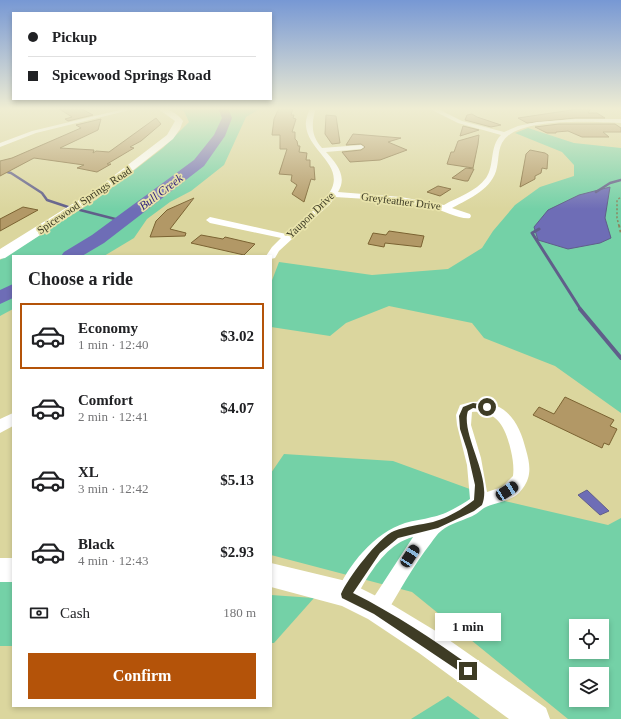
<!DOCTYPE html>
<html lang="en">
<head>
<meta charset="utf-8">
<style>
	:root { --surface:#fff; --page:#f6f6f6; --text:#202124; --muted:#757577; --line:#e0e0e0; --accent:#b45309 }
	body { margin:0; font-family:Georgia,serif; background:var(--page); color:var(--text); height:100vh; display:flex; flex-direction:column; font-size:15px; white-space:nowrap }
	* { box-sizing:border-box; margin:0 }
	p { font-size:13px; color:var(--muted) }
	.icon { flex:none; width:22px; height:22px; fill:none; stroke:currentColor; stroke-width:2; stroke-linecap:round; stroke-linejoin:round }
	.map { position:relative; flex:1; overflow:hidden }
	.drawer { position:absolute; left:12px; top:255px; width:260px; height:452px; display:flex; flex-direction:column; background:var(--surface); border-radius:0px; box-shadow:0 2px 6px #0003 }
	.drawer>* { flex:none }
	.top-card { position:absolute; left:12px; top:12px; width:260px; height:88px; border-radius:0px; box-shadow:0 2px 6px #0003; display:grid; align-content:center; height:88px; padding:0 16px; background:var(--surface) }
	.buttons { position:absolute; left:569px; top:619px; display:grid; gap:8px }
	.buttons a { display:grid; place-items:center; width:40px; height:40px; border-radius:0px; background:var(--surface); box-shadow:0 2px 6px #0003; font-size:20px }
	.end { position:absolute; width:18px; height:18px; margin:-9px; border:5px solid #3e3c25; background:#fff; box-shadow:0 0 0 2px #fff }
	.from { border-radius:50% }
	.bubble { position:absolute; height:28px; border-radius:0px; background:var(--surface); box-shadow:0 2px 6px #0003; font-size:13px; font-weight:600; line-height:28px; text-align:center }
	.car { position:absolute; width:12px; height:24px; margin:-12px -6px; border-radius:5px; box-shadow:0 0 3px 1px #0007; background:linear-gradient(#222 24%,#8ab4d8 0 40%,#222 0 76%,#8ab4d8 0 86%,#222 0) }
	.top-card b { display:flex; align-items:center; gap:14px; height:38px; font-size:15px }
	.top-card b+b { border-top:1px solid var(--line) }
	.top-card i { width:10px; height:10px; background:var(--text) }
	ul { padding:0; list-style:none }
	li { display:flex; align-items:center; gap:12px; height:66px; margin:0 8px 6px; padding:0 8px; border:2px solid transparent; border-radius:0px }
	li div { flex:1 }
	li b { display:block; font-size:15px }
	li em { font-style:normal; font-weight:600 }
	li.active { border-color:var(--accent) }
	li>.icon { width:36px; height:36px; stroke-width:1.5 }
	h2 { padding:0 16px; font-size:18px; line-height:48px }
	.pay { display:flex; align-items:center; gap:10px; height:44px; padding:0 16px; font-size:15px }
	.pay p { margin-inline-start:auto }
	.cta { display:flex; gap:8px; margin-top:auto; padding:8px 16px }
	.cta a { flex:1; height:46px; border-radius:0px; background:var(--accent); color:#fff; font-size:16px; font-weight:600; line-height:46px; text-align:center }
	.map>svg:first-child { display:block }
</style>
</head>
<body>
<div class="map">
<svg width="621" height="719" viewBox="0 0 621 719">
	<rect width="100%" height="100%" fill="#dbd69e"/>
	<g fill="#74d1a7" fill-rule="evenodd">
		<polygon points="174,108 261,108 246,117 224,165 191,191 170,202 147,219 134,238 104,256 13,256 13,309 0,316 0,260 96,200 163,148 189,122 184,111"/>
		<polygon points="528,128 574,143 621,148 621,413 555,366 484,338 472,323 389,306 346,323 330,336 271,327 271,283 279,262 372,275 448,269 482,248 493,231 515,205 540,187 574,176 574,165 562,152 515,133"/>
		<path d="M284 454 393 461 500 500 608 525 621 518V719H568L412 592 271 555V473ZM576 626H602V652H576ZM576 674H602V700H576Z"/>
		<polygon points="0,580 13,581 13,646 0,646"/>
		<polygon points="271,595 314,598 274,643 271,643"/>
		<polygon points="448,696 480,719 411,719"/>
	</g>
	<g fill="#6e6db6" stroke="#605e8a">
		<polygon points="610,187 605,218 611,238 600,243 568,249 538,240 534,227 548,210 579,195"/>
		<polygon points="587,490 609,511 600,515 578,495"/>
	</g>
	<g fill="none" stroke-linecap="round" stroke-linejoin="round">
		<g stroke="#605e8a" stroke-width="2.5">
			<polyline points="0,170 11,173 42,193 47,200 68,207"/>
			<polyline points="596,192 610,183 621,180"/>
			<polyline points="80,210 123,221"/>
		</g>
		<polyline stroke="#605e8a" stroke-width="3" points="539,229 532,233 581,310"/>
		<polyline stroke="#605e8a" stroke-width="4" points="580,309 621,358"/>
		<g fill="#6e6db6" fill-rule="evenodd">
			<polygon points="218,108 228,108 232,118 225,136 204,166 104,243 82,256 61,256 64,252 92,235 194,160 214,135 222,118"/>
			<polygon points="13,284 13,298 0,304 0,290"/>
		</g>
	</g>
	<g fill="#b29866" stroke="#7b6332">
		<polygon points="58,108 80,108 93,115 68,121 65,119 72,117"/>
		<polygon points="279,108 293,108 291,115 294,115 293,118 296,119 292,132 295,132 295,139 297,141 298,146 300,146 299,152 307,153 306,160 310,160 310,167 314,167 315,180 311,179 304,202 292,194 297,185 291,181 292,175 279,174 287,149 280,149 280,135 272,135 274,119"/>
		<polygon points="585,108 591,108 588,113 597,113 605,118 575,118 527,123 518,118"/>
		<polygon points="472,114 477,117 501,125 491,127 465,120 467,115"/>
		<polygon points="326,115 336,116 340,143 332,144 325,134"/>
		<polygon points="156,118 161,124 141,141 130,147 134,148 107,164 111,164 97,172 77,168 84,165 34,158 0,176 0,161 12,158 81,128 76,125 101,119 98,130 60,148 94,150 93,153 96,151 109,152"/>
		<polygon points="559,124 615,124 621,128 621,132 603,132 609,137 582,137 568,131 556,132 556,133 547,133 535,127"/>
		<polygon points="463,126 479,130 460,136"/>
		<polygon points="353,134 401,138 388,142 407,150 380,160 350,162 342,152 361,150 365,147 361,144 346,145"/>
		<polygon points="479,135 478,144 473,168 447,164 451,152 454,152 458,141"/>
		<polygon points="530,150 545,153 548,155 547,169 542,168 541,173 535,176 535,179 520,187 526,154"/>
		<polygon points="466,168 474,169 468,181 465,181 452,178"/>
		<polygon points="438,186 451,189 440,196 427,192"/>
		<polygon points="194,198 170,229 186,233 185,236 150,237 156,221 167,210"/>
		<polygon points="23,207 38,210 0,231 0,219"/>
		<polygon points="389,231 424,236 421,247 385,243 384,247 368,244 373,233 386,235"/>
		<polygon points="201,235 223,239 225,237 255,244 244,255 191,243"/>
		<polygon points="565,397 614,420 610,426 617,429 609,445 604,443 602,448 533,415 539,407 554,414"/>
	</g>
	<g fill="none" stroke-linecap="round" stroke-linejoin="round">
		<polyline stroke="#8a8760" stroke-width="1.5" stroke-dasharray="2 2" stroke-linecap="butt" points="619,226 617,218 617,200 621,197"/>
		<polyline stroke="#8a8760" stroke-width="2" stroke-dasharray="2.5 2.5" stroke-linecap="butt" points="619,225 621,234"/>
		<g fill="#fff" fill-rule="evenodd">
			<polygon points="128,108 138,108 36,133 0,147 0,143 32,131"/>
			<path d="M310 108H316C311 123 311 136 322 148L361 145 364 147 361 149 326 152C336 163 348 176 338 192L401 197 444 205C457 197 476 192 486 178 495 165 489 147 501 135L458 123 432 110V108H436L462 121 504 132 518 126 537 122 575 119H621V123C594 122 521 117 504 140 498 147 499 158 497 167 493 189 470 198 452 208L470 214 471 216 470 218C462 220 441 210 431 207 400 201 367 199 335 197L330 204 279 251 275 258 271 259V256H266L272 247 281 238 210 223 206 220 210 217 286 234C299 222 325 204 332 188 342 164 308 150 306 126 305 120 308 114 310 108Z"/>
			<path d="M471 402C505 399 519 421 526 450 530 464 532 476 523 488 514 502 497 501 484 508 481 510 479 512 476 514 466 520 450 523 441 531 437 534 434 539 431 543 413 566 399 592 384 617L377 620 370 617 367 610 370 603 413 537C390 543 376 564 364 583 359 592 355 600 346 604L339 601 336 594C348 565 374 533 405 523 414 520 423 520 432 517 444 515 460 506 470 499L467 465 457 425 456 415 460 405ZM472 412C498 410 506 429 511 451 513 460 514 468 513 476L502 487 487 492 481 458 471 425Z"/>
			<polygon points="13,413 13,426 0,433 0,419"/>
		</g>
		<g fill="#fff" fill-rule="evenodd">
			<path d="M157 108C168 108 176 112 183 121L180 129 173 139 103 194 5 258 0 259V249L95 190 167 135 175 121Z"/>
			<rect x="0" y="558" width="13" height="24"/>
			<polygon points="271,563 346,581 386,601 439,633 546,708 550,719 509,719 419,653 368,619 342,606 271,587"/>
		</g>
	</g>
	<linearGradient id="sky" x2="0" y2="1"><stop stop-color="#7798d4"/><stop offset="0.52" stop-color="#efedd3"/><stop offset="1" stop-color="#efedd3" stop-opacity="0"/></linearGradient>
	<rect width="621" height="209" fill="url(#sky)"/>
	<path fill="#3e3c25" d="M473 403 487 405 491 407 487 410 473 408 468 411C460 433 493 479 482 505L474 511 438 528 398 538 380 553 353 593C395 614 434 640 472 667L474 671 472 675 468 677 374 614 342 598 341 594C347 579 379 537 394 531 407 526 420 525 433 522 447 518 463 509 474 500L475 485 467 450 460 429 459 416 463 407Z"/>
	<g text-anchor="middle" stroke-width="3.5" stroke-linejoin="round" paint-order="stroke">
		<g font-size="11" fill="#3e3c25" stroke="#e8e3ab">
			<text transform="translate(84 200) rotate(-34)" y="4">Spicewood Springs Road</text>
			<text transform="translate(401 201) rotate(7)" y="4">Greyfeather Drive</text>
			<text transform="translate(310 215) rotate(-44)" y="4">Yaupon Drive</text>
		</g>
		<g font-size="12" font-style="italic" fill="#32247d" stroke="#e8e3ab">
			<text transform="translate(161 192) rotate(-37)" y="4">Bull Creek</text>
		</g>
	</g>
</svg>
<div class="buttons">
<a><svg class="icon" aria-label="locate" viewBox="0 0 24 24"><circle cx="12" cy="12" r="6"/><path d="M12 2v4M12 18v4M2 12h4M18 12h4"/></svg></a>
<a><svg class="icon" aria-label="layers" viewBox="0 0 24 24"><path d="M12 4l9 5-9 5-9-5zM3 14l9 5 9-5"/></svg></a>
</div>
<i class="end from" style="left:487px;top:407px"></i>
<i class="end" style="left:468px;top:671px"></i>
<div class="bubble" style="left:435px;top:613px;width:66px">1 min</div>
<i class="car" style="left:507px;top:491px;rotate:57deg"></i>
<i class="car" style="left:410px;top:556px;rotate:33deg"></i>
<div class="top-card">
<b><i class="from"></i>Pickup</b>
<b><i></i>Spicewood Springs Road</b>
</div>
<section class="drawer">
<h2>Choose a ride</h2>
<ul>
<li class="active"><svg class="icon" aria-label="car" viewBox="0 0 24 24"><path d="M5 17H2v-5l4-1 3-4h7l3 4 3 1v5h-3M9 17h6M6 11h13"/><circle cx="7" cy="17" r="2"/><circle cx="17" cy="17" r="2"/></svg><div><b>Economy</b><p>1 min · 12:40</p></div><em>$3.02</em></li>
<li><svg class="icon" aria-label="car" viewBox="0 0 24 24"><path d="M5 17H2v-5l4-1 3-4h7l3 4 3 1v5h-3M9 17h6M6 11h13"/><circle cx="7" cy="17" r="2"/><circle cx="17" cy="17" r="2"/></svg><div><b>Comfort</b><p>2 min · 12:41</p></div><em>$4.07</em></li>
<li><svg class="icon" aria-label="car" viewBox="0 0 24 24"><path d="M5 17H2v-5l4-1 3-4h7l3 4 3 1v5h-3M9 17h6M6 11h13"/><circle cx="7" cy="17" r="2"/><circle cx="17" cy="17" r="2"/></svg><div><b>XL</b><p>3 min · 12:42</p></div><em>$5.13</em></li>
<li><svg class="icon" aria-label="car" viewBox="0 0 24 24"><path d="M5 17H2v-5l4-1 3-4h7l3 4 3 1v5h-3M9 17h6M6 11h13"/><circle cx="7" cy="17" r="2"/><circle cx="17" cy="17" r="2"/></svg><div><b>Black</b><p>4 min · 12:43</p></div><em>$2.93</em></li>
</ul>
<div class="pay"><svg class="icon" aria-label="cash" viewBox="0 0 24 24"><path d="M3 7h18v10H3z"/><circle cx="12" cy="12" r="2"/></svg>Cash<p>180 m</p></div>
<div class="cta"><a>Confirm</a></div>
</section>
</div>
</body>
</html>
